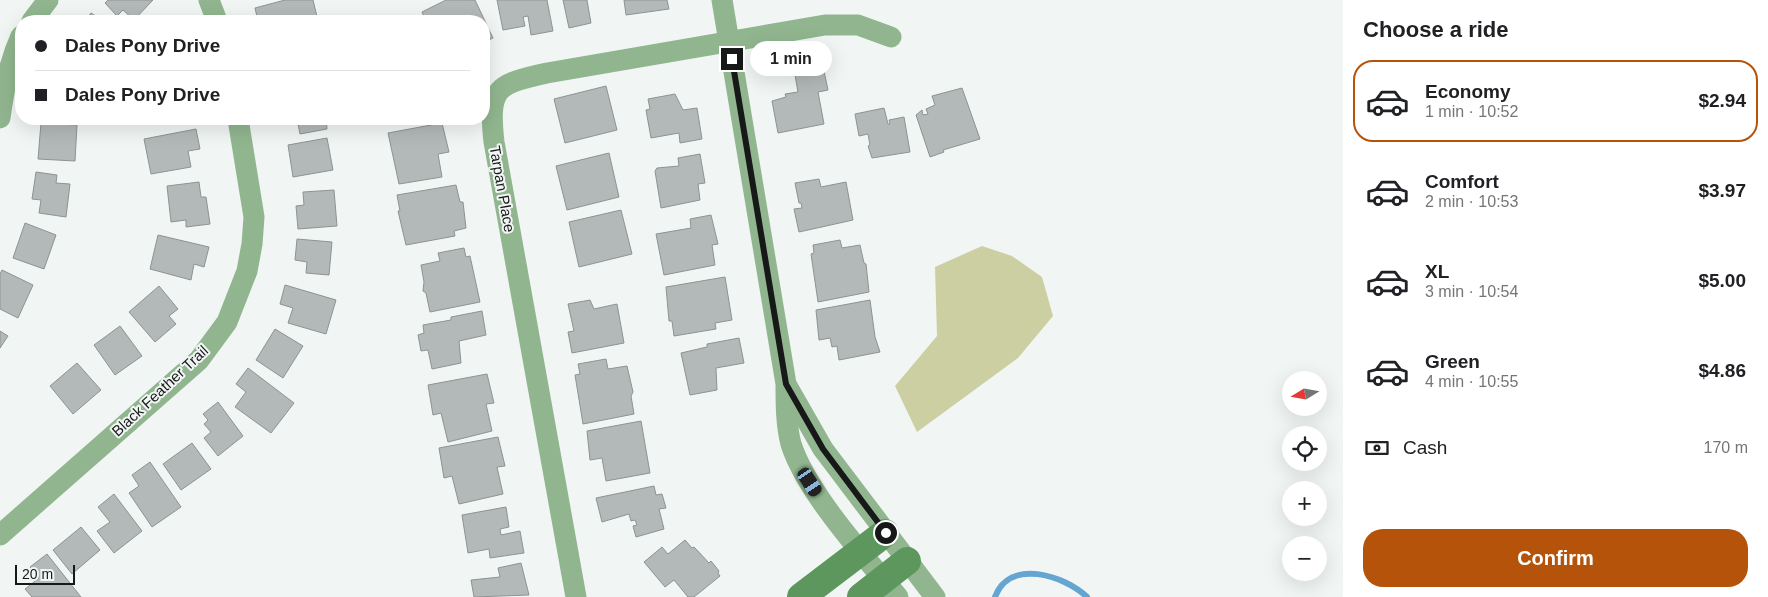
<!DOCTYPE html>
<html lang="en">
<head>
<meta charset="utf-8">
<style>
	:root { --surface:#fff; --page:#f6f6f6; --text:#202124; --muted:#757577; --line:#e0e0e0; --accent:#b45309 }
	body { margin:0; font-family:Arial,sans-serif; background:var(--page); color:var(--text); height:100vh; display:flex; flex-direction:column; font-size:19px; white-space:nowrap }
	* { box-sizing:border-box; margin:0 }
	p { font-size:16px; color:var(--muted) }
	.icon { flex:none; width:28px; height:28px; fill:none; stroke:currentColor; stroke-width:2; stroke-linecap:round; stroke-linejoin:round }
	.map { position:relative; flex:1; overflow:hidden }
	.side { display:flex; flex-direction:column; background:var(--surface); width:425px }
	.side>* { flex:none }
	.guide { position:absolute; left:15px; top:15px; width:475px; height:110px; border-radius:20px; box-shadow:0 5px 20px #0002; display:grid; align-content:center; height:110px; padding:0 20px; background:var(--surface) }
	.needle { width:32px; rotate:259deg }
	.tools { position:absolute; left:1282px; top:371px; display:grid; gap:10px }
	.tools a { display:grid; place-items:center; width:45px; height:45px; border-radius:50%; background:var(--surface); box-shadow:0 5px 20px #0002; font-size:25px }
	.scale { position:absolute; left:15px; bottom:12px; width:60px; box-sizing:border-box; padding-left:5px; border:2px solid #171818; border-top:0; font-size:14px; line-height:18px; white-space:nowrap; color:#171818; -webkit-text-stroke:4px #f1f6f5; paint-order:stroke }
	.end { position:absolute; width:22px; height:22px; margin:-11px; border:6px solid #171818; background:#fff; box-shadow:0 0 0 2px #fff }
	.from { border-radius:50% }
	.bubble { position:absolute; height:35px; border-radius:18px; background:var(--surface); box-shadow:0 5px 20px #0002; font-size:16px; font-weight:700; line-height:35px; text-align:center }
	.car { position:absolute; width:15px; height:30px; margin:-15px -8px; border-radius:6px; box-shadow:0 0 4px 1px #0007; background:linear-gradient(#222 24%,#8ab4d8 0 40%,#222 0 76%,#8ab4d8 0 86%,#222 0) }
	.guide b { display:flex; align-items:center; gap:18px; height:48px; font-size:19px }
	.guide b+b { border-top:1px solid var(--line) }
	.guide i { width:12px; height:12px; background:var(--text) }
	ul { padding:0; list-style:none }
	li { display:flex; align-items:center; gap:15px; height:82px; margin:0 10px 8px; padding:0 10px; border:2px solid transparent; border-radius:20px }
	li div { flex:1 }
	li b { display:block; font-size:19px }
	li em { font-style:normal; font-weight:700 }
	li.active { border-color:var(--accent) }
	li>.icon { width:45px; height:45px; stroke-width:1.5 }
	h2 { padding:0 20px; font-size:22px; line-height:60px }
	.pay { display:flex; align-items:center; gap:12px; height:55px; padding:0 20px; font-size:19px }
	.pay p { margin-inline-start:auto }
	.primary-button { display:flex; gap:10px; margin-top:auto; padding:10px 20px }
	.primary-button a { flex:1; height:58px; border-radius:20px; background:var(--accent); color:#fff; font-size:20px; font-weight:700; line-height:58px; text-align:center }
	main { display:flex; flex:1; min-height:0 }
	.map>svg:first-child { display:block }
</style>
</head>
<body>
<main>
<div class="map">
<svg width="1343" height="597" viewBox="0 0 1343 597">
	<rect width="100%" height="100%" fill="#f1f6f5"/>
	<polygon fill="#cbcfa2" points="982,246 1012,256 1042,277 1053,316 1018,358 917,432 895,386 937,336 935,267"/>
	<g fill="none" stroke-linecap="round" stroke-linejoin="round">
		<path stroke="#65a5d1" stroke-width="6" d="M995 597C1009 558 1064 575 1087 597"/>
	</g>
	<g fill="#b3b8b8" stroke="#8e9293">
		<polygon points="108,0 153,0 134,20 123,10 117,16 105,3"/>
		<polygon points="285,0 313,0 318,21 258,21 255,8"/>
		<polygon points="446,0 475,0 493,38 484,42 484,44 484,21 426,21 422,12"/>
		<polygon points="497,0 547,0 553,31 531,35 528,16 523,17 525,26 503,30"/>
		<polygon points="563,0 587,0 591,23 569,28"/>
		<polygon points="624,0 667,0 669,9 626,15"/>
		<polygon points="91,13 103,21 85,21"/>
		<polygon points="816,70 816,73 824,71 828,90 818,92 824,124 778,133 772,101 786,97 785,94 798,92 795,75"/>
		<polygon points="606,86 617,130 565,143 554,99"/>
		<polygon points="962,88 980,139 943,150 944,152 930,157 916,115 922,110 923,115 928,114 926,109 935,105 932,96"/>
		<polygon points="675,94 683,110 697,108 702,139 680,143 679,133 651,138 646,110 650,109 648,99"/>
		<polygon points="884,108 888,124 890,124 889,120 904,117 910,152 872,158 868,146 870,145 868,134 859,136 855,114"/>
		<polygon points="297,119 326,119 327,129 300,134"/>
		<polygon points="41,123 77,125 75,161 38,159"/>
		<polygon points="442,123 449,152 438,154 442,177 399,184 388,133"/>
		<polygon points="196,129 200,149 188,151 191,167 151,174 144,139"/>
		<polygon points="327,138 333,170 293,177 288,145"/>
		<polygon points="609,153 619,197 567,210 556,166"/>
		<polygon points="700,154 705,183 698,184 700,200 661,208 655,171 657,168 679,166 678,158"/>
		<polygon points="36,172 57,175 56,183 70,184 66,217 39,213 41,200 32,199"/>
		<polygon points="819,179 821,187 846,182 853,220 799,232 794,209 802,208 801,203 799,203 795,183"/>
		<polygon points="199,182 201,197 206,197 210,224 186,227 186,220 171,222 167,186"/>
		<polygon points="456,185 460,202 463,202 466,228 454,231 455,236 406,245 398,211 400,211 397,195"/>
		<polygon points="334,190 337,226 298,229 296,206 304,205 303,192"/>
		<polygon points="621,210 632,254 579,267 569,222"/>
		<polygon points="711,215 718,244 712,245 715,265 664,275 656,234 691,228 690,219"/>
		<polygon points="25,223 56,235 44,269 13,258"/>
		<polygon points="158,235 209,247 204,267 194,264 191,280 150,269"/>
		<polygon points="297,239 332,242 329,275 306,273 307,262 295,260"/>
		<polygon points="840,240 842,248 860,245 864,263 866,264 869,292 818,302 811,254 814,253 813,245"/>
		<polygon points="464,248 466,257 470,256 480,302 430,312 426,293 423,291 424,282 421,265 440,261 438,253"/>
		<polygon points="2,270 33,285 18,318 0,309 0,274"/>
		<polygon points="725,277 732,320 715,323 716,329 674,336 672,321 669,321 666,287"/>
		<polygon points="285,285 336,300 326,334 288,323 293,308 280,304"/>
		<polygon points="159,286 178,309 169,316 176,324 155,342 129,312"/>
		<polygon points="590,300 594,309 617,304 624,343 572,353 568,332 574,331 568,304"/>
		<polygon points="870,300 875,337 880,352 839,360 837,346 832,347 830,338 819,340 816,310"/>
		<polygon points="482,311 486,335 459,341 461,363 432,369 428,350 421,351 418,335 424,333 423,325 451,320 451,317"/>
		<polygon points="120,326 142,356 115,375 94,345"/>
		<polygon points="275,329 303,346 283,378 256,360"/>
		<polygon points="0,331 8,336 0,348"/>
		<polygon points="739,338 744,363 716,368 717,390 690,395 681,353 707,347 707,344"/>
		<polygon points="606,359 608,369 627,366 633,392 631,396 634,414 583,424 575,375 580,374 578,364"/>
		<polygon points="77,363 101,390 73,414 50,386"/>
		<polygon points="248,368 294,403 271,433 235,407 246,392 236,384"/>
		<polygon points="487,374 494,403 486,404 492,431 448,442 441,413 433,415 428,385"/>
		<polygon points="218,402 243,436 218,456 204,438 211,432 204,424 208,420 203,414"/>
		<polygon points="641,421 650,473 606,481 602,458 590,460 587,431"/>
		<polygon points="498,437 505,466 497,467 503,494 459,504 452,476 444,478 439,448"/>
		<polygon points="192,443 211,469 181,490 163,464"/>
		<polygon points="150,462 181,507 152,527 129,493 139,486 132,475"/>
		<polygon points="654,486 656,495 662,494 666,508 659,509 664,529 636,537 633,526 637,525 635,520 631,521 629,514 602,522 596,498"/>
		<polygon points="114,494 142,531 114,553 97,531 110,522 98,507"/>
		<polygon points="506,507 509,527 500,529 501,535 520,531 524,553 490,558 489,549 468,553 462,515"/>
		<polygon points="81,527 100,550 72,574 53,550"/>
		<polygon points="685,540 692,548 694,547 696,549 709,563 711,561 719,571 718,573 720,576 694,597 688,597 674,580 665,587 644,562 662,547 668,554"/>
		<polygon points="47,554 81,597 32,597 25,589 39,578 30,567"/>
		<polygon points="521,563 529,595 474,597 471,580 500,577 498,568"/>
	</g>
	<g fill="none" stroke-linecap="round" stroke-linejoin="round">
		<g stroke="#91b68f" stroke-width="21">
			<polyline points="209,0 217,21"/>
			<path d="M722 0 786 384C786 403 786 425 791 444 806 492 866 558 898 597"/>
			<polyline points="32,21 48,0"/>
			<path d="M0 118C4 89 9 63 21 36"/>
			<polyline points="787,386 823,449 935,597"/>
			<polyline points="0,535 199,360 227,322 247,271 252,244 254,217 238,119"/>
			<path d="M576 597 494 142C488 88 496 84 547 73L825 25H858L891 37"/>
		</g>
		<g stroke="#5e975d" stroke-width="28">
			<polyline points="801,597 885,533"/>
			<polyline points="861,597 907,561"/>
		</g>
	</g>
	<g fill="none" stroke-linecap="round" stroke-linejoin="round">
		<polyline stroke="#171818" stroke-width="6" points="732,59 786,384 823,449 886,533"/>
	</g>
	<g text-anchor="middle" stroke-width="4" stroke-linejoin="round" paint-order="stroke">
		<g font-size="15" fill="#171818" stroke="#f1f6f5">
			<text transform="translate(502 189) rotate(80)" y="5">Tarpan Place</text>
			<text transform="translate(160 391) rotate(-43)" y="5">Black Feather Trail</text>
		</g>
	</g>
</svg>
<div class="tools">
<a><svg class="needle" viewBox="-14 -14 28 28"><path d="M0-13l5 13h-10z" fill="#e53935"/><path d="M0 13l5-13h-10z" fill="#757577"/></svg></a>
<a><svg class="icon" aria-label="locate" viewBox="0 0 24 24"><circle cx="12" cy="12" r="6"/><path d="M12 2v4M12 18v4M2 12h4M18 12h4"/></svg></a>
<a>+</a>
<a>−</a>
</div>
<div class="scale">20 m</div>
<i class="end from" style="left:886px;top:533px"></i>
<i class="end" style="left:732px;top:59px"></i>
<div class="bubble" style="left:750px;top:41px;width:82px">1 min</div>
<i class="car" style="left:810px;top:482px;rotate:147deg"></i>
<div class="guide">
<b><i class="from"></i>Dales Pony Drive</b>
<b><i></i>Dales Pony Drive</b>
</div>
</div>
<section class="side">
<h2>Choose a ride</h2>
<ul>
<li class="active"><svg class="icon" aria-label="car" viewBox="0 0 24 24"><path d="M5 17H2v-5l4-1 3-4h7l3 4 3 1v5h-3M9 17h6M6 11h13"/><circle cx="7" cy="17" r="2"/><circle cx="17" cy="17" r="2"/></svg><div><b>Economy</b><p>1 min · 10:52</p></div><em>$2.94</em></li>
<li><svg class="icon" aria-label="car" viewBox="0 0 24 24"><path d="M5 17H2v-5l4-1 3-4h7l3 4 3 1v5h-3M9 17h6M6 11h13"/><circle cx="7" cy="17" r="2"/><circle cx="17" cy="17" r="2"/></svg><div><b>Comfort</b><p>2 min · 10:53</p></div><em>$3.97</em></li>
<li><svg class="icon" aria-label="car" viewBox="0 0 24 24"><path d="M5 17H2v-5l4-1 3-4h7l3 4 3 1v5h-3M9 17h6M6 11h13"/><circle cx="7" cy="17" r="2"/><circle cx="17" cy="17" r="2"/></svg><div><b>XL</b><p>3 min · 10:54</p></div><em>$5.00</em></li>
<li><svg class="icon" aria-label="car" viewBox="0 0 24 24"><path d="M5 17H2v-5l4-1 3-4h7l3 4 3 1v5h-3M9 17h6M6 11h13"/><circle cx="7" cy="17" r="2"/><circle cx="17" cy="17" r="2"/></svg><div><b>Green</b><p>4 min · 10:55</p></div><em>$4.86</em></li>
</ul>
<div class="pay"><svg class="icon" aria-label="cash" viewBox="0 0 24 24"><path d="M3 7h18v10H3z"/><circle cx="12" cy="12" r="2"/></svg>Cash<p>170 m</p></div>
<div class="primary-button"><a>Confirm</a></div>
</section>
</main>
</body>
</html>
